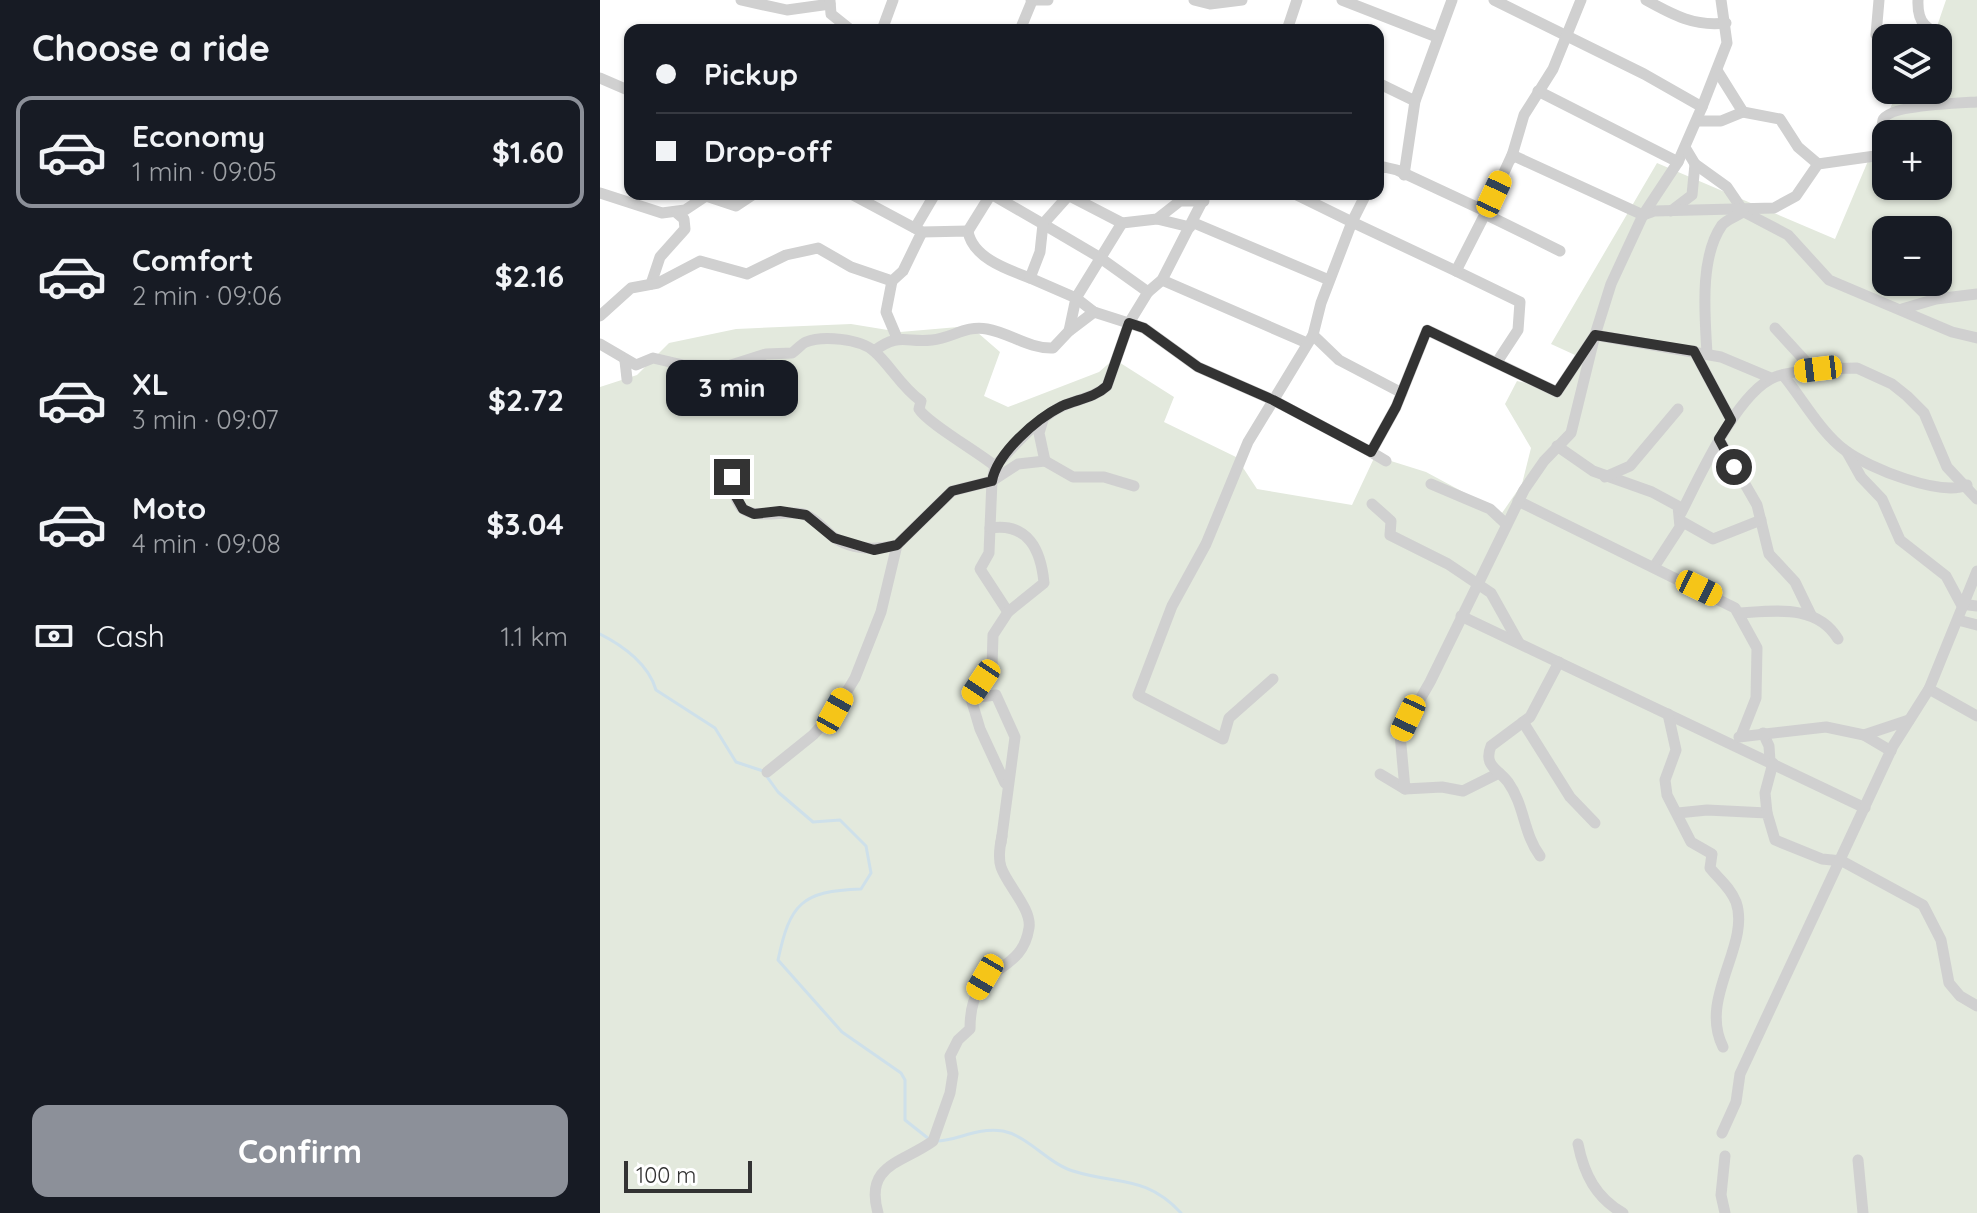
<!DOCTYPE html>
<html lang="en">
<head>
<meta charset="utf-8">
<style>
	:root { --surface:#171b24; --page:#242831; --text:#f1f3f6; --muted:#9ea1a6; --line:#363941; --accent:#8c9099 }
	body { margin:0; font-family:Quicksand,sans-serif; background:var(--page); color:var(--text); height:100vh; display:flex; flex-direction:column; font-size:30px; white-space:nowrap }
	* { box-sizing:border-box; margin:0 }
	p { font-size:26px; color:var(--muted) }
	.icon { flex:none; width:44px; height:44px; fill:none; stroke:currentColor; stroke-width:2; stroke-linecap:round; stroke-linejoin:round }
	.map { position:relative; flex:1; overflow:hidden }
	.panel { display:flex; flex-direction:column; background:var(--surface); width:600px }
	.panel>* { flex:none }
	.top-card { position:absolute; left:24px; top:24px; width:760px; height:176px; border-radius:16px; box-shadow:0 2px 6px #0004; display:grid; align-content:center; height:176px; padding:0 32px; background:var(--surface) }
	.tools { position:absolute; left:1272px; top:24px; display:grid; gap:16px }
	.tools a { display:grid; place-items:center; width:80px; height:80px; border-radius:16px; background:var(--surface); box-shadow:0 2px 6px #0004; font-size:40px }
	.scale { position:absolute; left:24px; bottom:20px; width:128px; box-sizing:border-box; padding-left:8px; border:4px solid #333; border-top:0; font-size:22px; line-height:28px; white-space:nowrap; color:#333; -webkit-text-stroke:6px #fff; paint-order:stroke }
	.end { position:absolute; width:36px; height:36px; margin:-18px; border:10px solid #333; background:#fff; box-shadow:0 0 0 4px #fff }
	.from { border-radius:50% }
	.bubble { position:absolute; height:56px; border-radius:16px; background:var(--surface); box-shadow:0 2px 6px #0004; font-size:26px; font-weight:700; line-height:56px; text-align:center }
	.car { position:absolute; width:24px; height:48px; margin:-24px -12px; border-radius:10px; box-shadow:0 0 6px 2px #0007; background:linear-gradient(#f5c518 24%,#345 0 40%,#f5c518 0 76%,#345 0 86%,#f5c518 0) }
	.top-card b { display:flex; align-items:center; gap:28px; height:76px; font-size:30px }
	.top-card b+b { border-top:2px solid var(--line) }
	.top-card i { width:20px; height:20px; background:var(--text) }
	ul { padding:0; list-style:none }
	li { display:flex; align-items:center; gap:24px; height:112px; margin:0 16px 12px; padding:0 16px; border:4px solid transparent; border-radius:16px }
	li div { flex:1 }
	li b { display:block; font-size:30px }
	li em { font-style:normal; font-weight:700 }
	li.current { border-color:var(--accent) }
	li>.icon { width:72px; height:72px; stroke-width:1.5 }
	h2 { padding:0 32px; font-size:36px; line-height:96px }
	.pay { display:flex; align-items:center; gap:20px; height:88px; padding:0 32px; font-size:30px }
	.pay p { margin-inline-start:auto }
	.action { display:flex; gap:16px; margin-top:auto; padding:16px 32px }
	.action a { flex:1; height:92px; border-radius:16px; background:var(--accent); color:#fff; font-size:32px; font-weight:700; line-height:92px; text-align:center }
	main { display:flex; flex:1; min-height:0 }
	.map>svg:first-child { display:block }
</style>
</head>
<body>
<main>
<section class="panel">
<h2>Choose a ride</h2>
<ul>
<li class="current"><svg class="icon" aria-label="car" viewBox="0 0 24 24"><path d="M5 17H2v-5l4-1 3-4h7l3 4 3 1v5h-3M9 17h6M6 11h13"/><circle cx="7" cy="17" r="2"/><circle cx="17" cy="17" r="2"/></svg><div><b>Economy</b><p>1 min · 09:05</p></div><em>$1.60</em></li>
<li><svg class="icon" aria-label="car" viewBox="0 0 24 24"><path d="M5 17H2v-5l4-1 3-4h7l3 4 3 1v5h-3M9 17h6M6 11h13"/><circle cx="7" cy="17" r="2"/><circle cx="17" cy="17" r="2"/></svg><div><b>Comfort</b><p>2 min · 09:06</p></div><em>$2.16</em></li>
<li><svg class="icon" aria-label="car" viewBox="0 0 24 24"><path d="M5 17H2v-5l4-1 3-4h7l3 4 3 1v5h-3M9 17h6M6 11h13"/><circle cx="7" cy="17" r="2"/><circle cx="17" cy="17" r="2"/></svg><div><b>XL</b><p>3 min · 09:07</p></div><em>$2.72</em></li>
<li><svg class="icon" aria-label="car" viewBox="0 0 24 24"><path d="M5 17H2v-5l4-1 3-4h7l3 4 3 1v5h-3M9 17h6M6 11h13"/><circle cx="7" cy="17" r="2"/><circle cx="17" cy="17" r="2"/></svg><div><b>Moto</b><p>4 min · 09:08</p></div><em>$3.04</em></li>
</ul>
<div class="pay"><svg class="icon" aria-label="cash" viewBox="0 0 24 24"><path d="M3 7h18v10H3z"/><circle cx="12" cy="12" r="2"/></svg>Cash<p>1.1 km</p></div>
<div class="action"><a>Confirm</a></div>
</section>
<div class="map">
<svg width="1377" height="1213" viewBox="0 0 1377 1213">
	<rect width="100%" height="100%" fill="#fff"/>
	<path fill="#e3e9dd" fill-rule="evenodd" d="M1346 0H1377V1213H0V387L37 375 69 343 136 329 251 324 300 332 370 326 400 352 384 396 408 407 499 372 514 359 574 397 564 422 636 457 657 489 752 505 775 456 826 472 902 513 922 484 931 448 905 404 917 381 958 390 975 355 951 344 1057 163 1235 239 1298 90H1338V38H1333ZM1286 134H1338V186H1286ZM1286 230H1338V282H1286Z"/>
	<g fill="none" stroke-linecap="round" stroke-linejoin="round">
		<g stroke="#cee0ea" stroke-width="3">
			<path d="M0 634C24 646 49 665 56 690L115 728 136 762 163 771 178 792 213 822 240 820 266 846 271 873 261 889C201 891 190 904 178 960L242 1032 301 1073 305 1080V1120L329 1139"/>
			<path d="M336 1141C358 1141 375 1127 403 1131 428 1136 449 1164 473 1171 517 1185 546 1175 581 1213"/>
		</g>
		<g stroke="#d0d0d0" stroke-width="11">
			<polyline points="141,0 187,10 230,4"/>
			<polyline points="431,0 448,0"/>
			<polyline points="594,0 610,4 642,0"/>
			<polyline points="742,0 837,37"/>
			<polyline points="894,0 1044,74 1102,107 1078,162 938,91"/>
			<path d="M1046 0C1073 15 1095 27 1126 23"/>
			<path d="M1318 0C1317 24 1327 30 1346 36"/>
			<polyline points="230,1 231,14 251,30"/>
			<polyline points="282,30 293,0"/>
			<polyline points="420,30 432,1"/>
			<polyline points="687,30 697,0"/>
			<polyline points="1276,35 1279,0"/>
			<polyline points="1118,72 1143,112 1180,119 1198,147 1218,164"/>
			<polyline points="0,78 30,91"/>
			<polyline points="778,83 815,101"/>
			<polyline points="1102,107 1127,43 1121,0"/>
			<polyline points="1097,121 1121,121 1143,112"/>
			<polyline points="1086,149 1095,164 1127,187 1144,212 1188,235 1229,280 1352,332 1377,338"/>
			<polyline points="911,159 924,115 953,69 981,0"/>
			<polyline points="778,170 784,167 797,170 885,211"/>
			<polyline points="804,175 815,101 852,0"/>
			<polyline points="0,193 62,213 85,210 106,196 136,206 154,194"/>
			<polyline points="466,194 522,223 476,298 494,312 544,328 598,367 673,400 771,452"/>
			<polyline points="695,194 752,222 766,194"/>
			<polyline points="468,196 443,224 499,257 548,292"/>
			<polyline points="1071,211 1092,195 1095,164"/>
			<path d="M885 214 912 155 1043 215 1054 211 1174 208 1196 196 1218 164 1275 156C1287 143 1279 134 1283 120 1288 105 1361 103 1377 102"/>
			<polyline points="557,219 590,227"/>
			<polyline points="522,223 557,219 580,201 604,201"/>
			<polyline points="594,223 729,280"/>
			<polyline points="315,228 335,194"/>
			<polyline points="368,231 391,194"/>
			<path d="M322 232 368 231C372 258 409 270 430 278L440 252 443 224 391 194"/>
			<polyline points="430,278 476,298 469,331"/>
			<polyline points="562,280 707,343"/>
			<polyline points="292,281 286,312 297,338"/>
			<polyline points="51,284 60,257 85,229 84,219 77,213"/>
			<polyline points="1302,309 1336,299 1377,294"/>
			<polyline points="0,316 31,288 58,283 100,261 147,274 186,255 218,248 251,267 292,281 303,271 322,232 251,194"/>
			<polyline points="1175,328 1208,364 1218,369 1257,368 1292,384 1307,396 1324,413 1347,467 1377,499"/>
			<polyline points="713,335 739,360 802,393"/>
			<path d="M0 344 36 365 53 358 83 365 128 366 166 354 192 353C197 350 201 344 206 342 223 335 260 339 274 351 291 366 301 387 321 401L319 409C326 422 378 452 395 466L392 481 352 491 297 545 281 612 255 678 235 711 213 735 167 772"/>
			<path d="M274 351C299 332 306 343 332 340 352 338 366 325 387 329 410 333 429 349 453 348L469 331 494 312"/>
			<polyline points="1094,351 1131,420"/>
			<path d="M1107 354C1105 316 1099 258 1122 225 1126 220 1137 216 1143 212"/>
			<polyline points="25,361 27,379"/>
			<polyline points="897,362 918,330 920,302 856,271 885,214 960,251"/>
			<path d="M1183 375C1202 398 1221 433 1246 451 1269 468 1341 497 1367 485"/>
			<polyline points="443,420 439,433 445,461"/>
			<polyline points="1119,439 1157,505 1169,554 1195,582 1211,615"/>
			<polyline points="957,446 993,471 1052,492 1078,506 1080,527 1054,567"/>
			<polyline points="1247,452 1261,477 1282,499 1300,540 1346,576 1361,604 1377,606"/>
			<path d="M130 461C132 476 131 496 142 508 155 520 186 510 203 514 215 518 223 528 232 536 251 551 275 550 297 545"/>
			<polyline points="786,461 771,452 796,407 827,330 957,392 995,335 1011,284 1043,215 1078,162"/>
			<path d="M395 466C414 446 432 425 455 410 472 399 492 400 507 386L529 323 548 292 562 280 606 194"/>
			<polyline points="1005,477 1030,466 1078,409"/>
			<polyline points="831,484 890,509 906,524"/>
			<polyline points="918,501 1135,608 1157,648 1156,698 1141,736"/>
			<polyline points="772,504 791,521 790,535 848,564 891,593 919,643"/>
			<path d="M1081 513C1099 478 1137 392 1175 377 1188 372 1204 371 1217 369"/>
			<polyline points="1081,521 1113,539 1161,520"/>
			<polyline points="390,528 389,553 380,569 408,612"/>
			<path d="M1139 613C1176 611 1217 604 1238 639"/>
			<polyline points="861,616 1265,808"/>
			<polyline points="1358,620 1377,625"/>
			<polyline points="673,679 629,718 623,739 538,695 572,606 606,544 648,442 713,335 721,303 752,222 856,271"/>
			<polyline points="1329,689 1377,716"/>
			<polyline points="369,692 380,729 405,783"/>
			<path d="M1068 714 1076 750 1065 780 1067 795 1091 842 1112 854 1110 868C1119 879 1130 887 1136 902 1151 945 1098 998 1123 1047"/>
			<polyline points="923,722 970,797 995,823"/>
			<polyline points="1163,733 1169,746 1170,761"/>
			<polyline points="1264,735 1309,720"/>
			<polyline points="1139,737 1226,727 1264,735 1291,751"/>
			<polyline points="780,774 805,789 842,787 863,791 899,773"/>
			<polyline points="805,789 800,734 830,682 924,490 944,461 971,433 995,335 1121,357 1171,378"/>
			<polyline points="1078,813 1107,810 1167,813 1175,840 1222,859 1242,861 1323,905 1341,940 1349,983 1360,996 1377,1006"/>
			<polyline points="1167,813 1165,793 1173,763"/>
			<path d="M401 843 415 737 396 695 370 698 392 667 393 635 408 612 444 583C441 550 428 522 390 528L392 481 418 464 445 461 473 477H504L534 486"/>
			<path d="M940 856C923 833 925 806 908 782 898 769 883 766 891 746L930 717 959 662"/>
			<polyline points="1122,1133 1136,1102 1140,1074 1293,746 1329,689 1377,571"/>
			<path d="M978 1144C984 1174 996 1198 1023 1213"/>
			<polyline points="1258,1160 1263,1213"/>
			<path d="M278 1213C264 1164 303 1163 333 1141L350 1093 353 1074 350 1056 358 1040 370 1029C370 959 421 979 429 928 432 909 407 885 401 867 398 858 400 845 402 836"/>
			<polyline points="1125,1213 1121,1195 1125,1156"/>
		</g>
	</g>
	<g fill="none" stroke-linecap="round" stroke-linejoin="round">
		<path stroke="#333" stroke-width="10" d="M132 477 134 493 143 509 154 514 180 511 206 515 234 538 274 550 297 545 352 491 392 481C397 453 436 419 462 406 478 399 494 398 507 386L529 323 544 328 598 367 673 400 771 452 796 407 827 330 957 392 995 335 1094 351 1131 420 1119 439 1134 467"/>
	</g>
</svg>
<div class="tools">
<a><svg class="icon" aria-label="layers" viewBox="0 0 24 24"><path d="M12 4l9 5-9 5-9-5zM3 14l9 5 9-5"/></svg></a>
<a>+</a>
<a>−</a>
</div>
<div class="scale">100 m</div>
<i class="end from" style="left:1134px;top:467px"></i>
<i class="end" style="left:132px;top:477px"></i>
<div class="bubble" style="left:66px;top:360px;width:132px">3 min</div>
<i class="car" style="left:894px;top:194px;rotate:25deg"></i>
<i class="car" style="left:1218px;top:369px;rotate:263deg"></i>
<i class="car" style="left:1099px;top:588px;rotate:116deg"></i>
<i class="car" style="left:381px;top:682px;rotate:214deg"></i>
<i class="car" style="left:235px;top:711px;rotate:29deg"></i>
<i class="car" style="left:808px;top:718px;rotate:205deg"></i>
<i class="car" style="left:385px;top:977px;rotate:210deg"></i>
<div class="top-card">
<b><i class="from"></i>Pickup</b>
<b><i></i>Drop-off</b>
</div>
</div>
</main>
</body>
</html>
